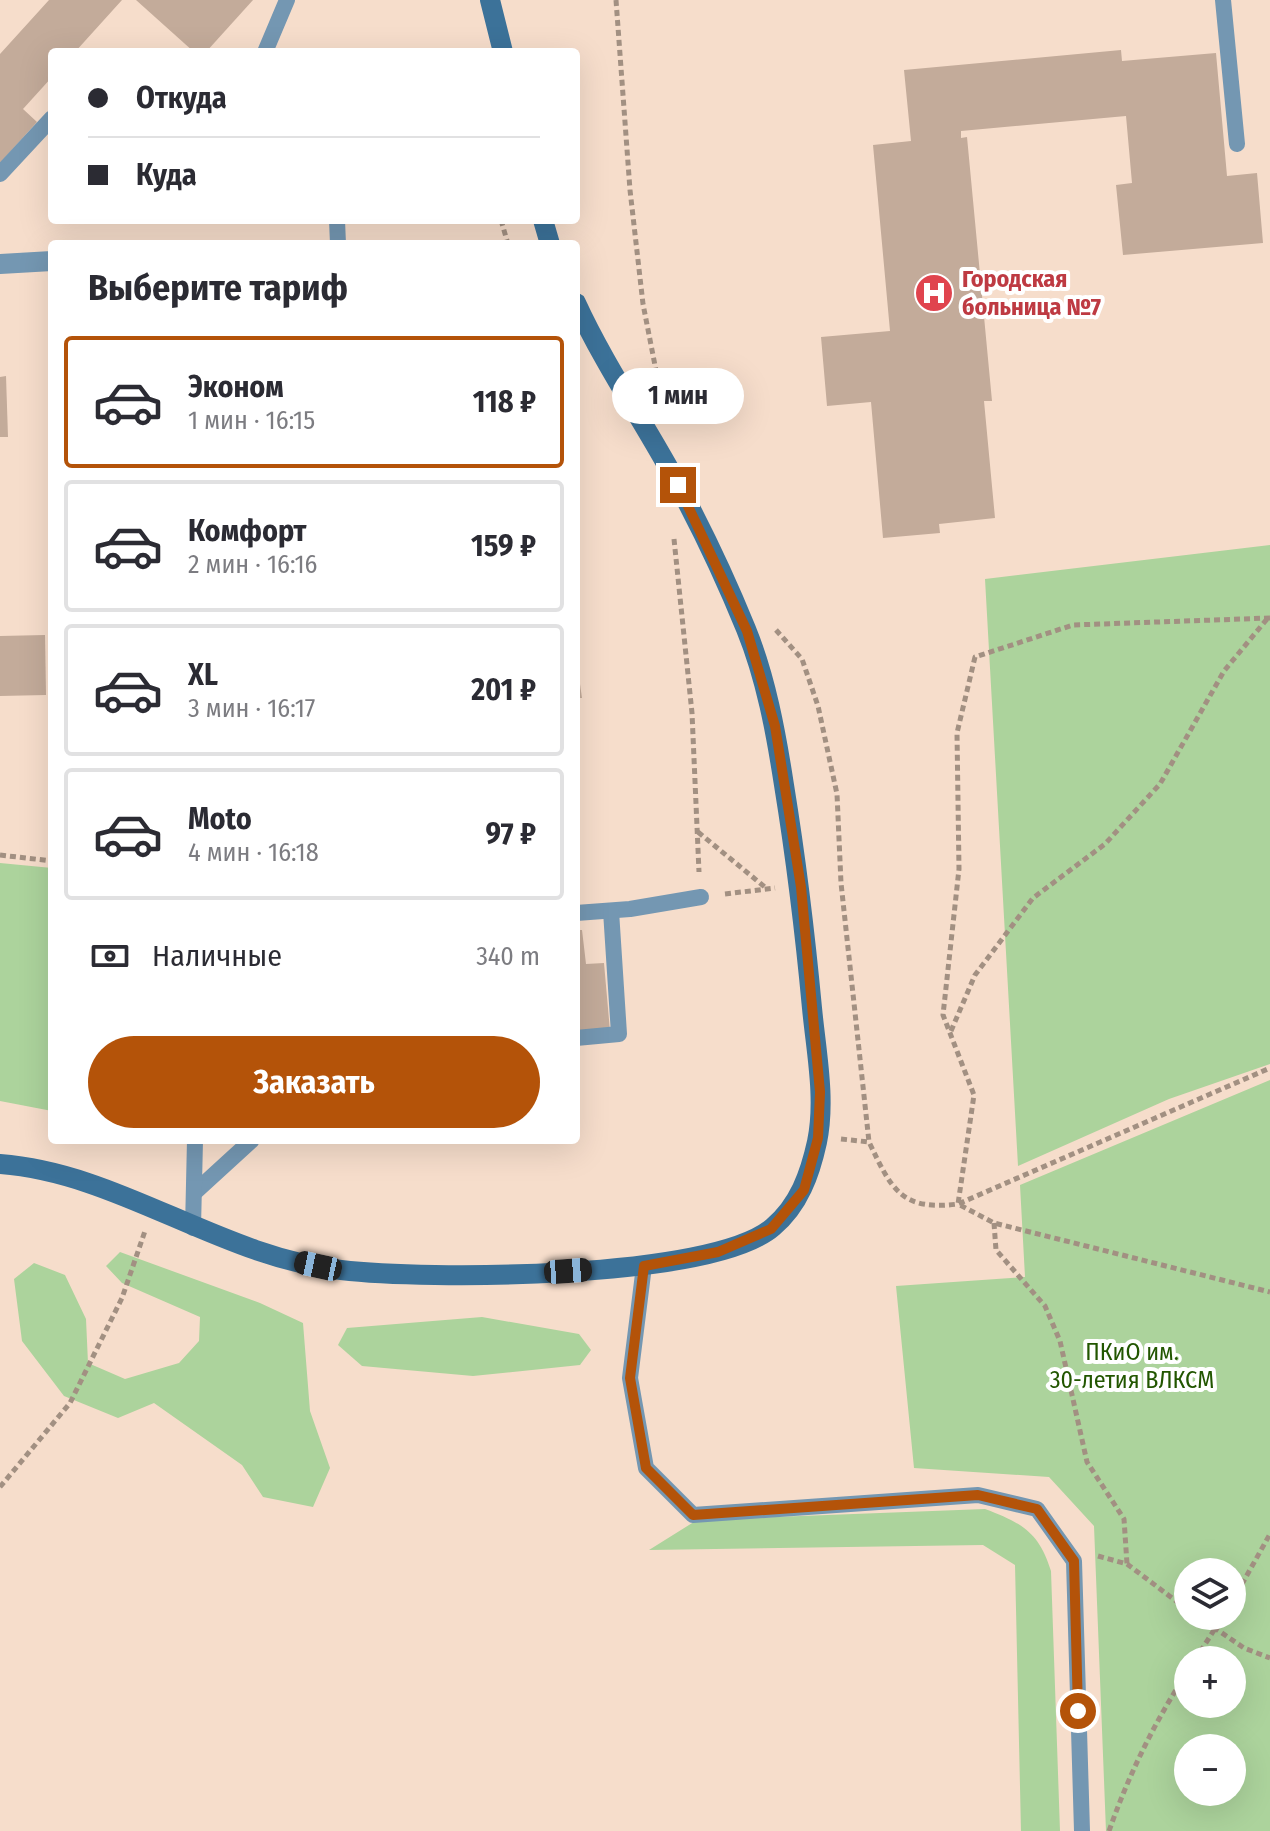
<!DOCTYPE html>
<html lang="ru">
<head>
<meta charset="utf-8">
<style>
	:root { --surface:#fff; --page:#f2f2f3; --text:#2b2b33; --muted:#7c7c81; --line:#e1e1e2; --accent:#b45309 }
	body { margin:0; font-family:"Fira Sans Condensed",sans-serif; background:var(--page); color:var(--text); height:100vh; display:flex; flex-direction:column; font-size:30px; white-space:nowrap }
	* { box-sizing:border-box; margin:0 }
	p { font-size:26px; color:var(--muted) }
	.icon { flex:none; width:44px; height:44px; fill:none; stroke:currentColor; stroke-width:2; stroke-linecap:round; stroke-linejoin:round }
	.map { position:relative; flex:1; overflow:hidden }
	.details { position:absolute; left:48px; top:240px; width:532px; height:904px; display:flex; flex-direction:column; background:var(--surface); border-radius:8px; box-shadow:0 8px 32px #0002 }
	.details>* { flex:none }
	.banner { position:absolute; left:48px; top:48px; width:532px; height:176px; border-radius:8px; box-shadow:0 8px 32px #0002; display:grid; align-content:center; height:176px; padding:0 40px; background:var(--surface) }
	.tools { position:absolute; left:1174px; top:1558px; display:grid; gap:16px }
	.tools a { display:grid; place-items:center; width:72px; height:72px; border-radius:50%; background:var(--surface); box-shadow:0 8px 32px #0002; font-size:40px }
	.end { position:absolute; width:36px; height:36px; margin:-18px; border:10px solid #b45309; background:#fff; box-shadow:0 0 0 4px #fff }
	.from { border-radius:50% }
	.bubble { position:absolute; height:56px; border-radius:28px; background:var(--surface); box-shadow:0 8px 32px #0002; font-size:26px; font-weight:700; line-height:56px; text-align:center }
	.car { position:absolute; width:24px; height:48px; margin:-24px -12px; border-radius:10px; box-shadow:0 0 6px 2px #0007; background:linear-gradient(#222 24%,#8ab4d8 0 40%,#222 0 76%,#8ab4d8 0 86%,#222 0) }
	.banner b { display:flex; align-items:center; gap:28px; height:76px; font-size:30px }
	.banner b+b { border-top:2px solid var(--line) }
	.banner i { width:20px; height:20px; background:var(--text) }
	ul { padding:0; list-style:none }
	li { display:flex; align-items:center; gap:24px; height:132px; margin:0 16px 12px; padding:0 24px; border:4px solid var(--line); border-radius:8px }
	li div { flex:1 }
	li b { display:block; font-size:30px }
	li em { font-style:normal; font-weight:700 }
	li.selected { border-color:var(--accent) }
	li>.icon { width:72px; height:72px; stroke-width:1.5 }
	h2 { padding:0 40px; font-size:36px; line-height:96px }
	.pay { display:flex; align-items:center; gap:20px; height:88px; padding:0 40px; font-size:30px }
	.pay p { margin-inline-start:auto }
	.cta { display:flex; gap:16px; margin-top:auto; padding:16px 40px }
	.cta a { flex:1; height:92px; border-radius:48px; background:var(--accent); color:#fff; font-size:32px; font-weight:700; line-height:92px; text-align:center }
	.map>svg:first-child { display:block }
</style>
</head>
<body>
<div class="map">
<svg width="1270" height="1831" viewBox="0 0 1270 1831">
	<rect width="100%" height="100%" fill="#f6ddcb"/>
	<g fill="#acd39c" fill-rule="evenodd">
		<polygon points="1270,545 1270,1064 1169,1099 1018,1166 985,579"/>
		<polygon points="0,863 52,868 52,1111 0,1101"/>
		<path d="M1270 1080V1831H1106L1094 1526 1049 1477 914 1468 896 1286 1025 1277 1020 1185ZM1232 1572V1616H1188V1572ZM1232 1660V1704H1188V1660ZM1232 1748V1792H1188V1748Z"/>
		<polygon points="120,1252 260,1303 303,1323 310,1411 330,1468 313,1507 263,1497 242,1465 154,1403 118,1418 64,1396 22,1341 14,1279 34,1263 65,1275 86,1319 88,1363 125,1379 179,1363 199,1341 200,1317 122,1283 106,1266"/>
		<polygon points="482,1317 579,1334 591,1350 580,1365 473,1376 362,1366 338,1345 347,1328"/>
		<path d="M985 1509C1022 1523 1039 1532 1051 1571L1060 1831H1021L1015 1565 983 1545 649 1550 697 1520Z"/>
	</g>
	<g fill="#c3ab9a">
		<polygon points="49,0 122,0 75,52 52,52 52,77 23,109 37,122 0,163 0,54"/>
		<polygon points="136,0 253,0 206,52 194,52"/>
		<polygon points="1121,50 1122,61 1216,53 1227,176 1257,173 1263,243 1123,255 1116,185 1132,183 1126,116 961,131 961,138 967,137 992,401 984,401 995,518 939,524 940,533 883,538 871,402 827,406 821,337 890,331 873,145 911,141 904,70"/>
		<polygon points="6,376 8,437 0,437 0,377"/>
		<polygon points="45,635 46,695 0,696 0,636"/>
		<polygon points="576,656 582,698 576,698"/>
		<polygon points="576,930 582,930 586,964 604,963 610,1031 576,1034"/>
	</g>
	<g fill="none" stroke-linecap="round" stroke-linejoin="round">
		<g stroke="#a29082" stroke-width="5" stroke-dasharray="6 4" stroke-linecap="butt">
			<polyline points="616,0 630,190 643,304 661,396"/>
			<polyline points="501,220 508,244"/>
			<polyline points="674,539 692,713 699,872"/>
			<polyline points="1270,618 1073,625 975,657 957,733 959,869 943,1015 974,1095 958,1204 994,1223 1270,1292"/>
			<polyline points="776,630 802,659 818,706 837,794 841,883 869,1142"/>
			<polyline points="698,832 766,888"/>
			<polyline points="0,855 52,861"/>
			<polyline points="725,894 775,888"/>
			<polyline points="951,1031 975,975 1033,898 1105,844 1160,784 1224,671 1267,619"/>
			<path d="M841 1139 869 1142C892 1190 901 1211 958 1204L1270 1068"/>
			<polyline points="994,1223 996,1250 1045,1306 1060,1341 1087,1462 1124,1519 1127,1564"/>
			<polyline points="0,1487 70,1403 122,1298 145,1231"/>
			<polyline points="1098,1556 1127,1564 1188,1610"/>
			<polyline points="1232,1602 1270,1534"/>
			<polyline points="1197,1616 1244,1648 1270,1658"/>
			<polyline points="1195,1660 1223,1616"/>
			<path d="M1109 1831C1129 1774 1155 1721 1188 1671"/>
		</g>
		<g stroke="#7497b2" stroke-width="16">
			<polyline points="1223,0 1237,144"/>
			<polyline points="265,52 287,0"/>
			<polyline points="0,174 52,118"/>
			<polyline points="337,220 338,244"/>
			<polyline points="576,913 630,909 701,897"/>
			<polyline points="576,1038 619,1034 611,911"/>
			<polyline points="194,1193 252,1140"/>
			<polyline points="193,1228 195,1140"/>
			<polyline points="644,1266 630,1378 646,1468 693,1515 978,1495 1037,1509 1074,1561 1082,1831"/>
		</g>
		<polyline stroke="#7497b2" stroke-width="20" points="0,264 52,261"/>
		<g stroke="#3c7299" stroke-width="20">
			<polyline points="490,0 503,52"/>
			<polyline points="543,220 550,244"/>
			<path d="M0 1164C120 1173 220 1257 341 1270 424 1280 712 1280 773 1227 799 1205 810 1174 817 1142 826 1099 816 1051 812 1008 805 933 796 859 784 785 776 733 766 678 746 629 726 580 702 529 677 483 644 422 605 366 576 303"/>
		</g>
	</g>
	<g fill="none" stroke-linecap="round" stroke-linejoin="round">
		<polyline stroke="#b45309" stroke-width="10" points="678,485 747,631 775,726 801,887 820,1092 818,1138 804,1190 771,1229 718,1252 644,1266 630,1378 646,1468 693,1515 978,1495 1037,1509 1074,1561 1078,1711"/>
	</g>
	<defs>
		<g id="hospital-disc" transform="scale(2)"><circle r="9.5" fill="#e0444e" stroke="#fff"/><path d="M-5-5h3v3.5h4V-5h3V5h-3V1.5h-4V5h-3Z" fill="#fff"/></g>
	</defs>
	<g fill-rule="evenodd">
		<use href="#hospital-disc" x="934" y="293"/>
	</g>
	<g text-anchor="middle" stroke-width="8" stroke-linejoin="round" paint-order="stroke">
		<g font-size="24" font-weight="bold" fill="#be3a42" stroke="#fff" text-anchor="start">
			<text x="962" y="287">Городская<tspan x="962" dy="28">больница №7</tspan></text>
		</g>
		<g font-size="24" fill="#225600" stroke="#fff">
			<text x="1132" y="1360">ПКиО им.<tspan x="1132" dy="28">30-летия ВЛКСМ</tspan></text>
		</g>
	</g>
</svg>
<div class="tools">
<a><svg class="icon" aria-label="layers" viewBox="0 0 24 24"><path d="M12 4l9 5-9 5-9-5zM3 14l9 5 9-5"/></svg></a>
<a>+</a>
<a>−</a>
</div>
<i class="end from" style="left:1078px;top:1711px"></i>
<i class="end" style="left:678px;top:485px"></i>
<div class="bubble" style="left:612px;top:368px;width:132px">1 мин</div>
<i class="car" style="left:318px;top:1266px;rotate:282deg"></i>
<i class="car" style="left:568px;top:1271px;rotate:86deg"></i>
<div class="banner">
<b><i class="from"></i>Откуда</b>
<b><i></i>Куда</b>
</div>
<section class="details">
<h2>Выберите тариф</h2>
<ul>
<li class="selected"><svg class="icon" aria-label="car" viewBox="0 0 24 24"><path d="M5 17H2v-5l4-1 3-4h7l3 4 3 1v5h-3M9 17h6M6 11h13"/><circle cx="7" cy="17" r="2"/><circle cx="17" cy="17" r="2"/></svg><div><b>Эконом</b><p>1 мин · 16:15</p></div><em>118 ₽</em></li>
<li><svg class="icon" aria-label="car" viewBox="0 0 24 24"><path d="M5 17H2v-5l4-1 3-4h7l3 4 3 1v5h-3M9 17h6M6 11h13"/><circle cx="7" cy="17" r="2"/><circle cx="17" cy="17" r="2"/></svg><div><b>Комфорт</b><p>2 мин · 16:16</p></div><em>159 ₽</em></li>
<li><svg class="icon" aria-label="car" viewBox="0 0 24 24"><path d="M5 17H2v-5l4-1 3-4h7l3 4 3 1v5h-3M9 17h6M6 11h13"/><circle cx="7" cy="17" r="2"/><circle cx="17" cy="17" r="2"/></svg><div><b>XL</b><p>3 мин · 16:17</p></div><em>201 ₽</em></li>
<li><svg class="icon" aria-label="car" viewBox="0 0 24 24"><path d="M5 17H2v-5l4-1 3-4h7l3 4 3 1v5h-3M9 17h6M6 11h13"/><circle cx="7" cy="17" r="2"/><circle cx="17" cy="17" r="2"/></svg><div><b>Moto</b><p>4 мин · 16:18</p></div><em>97 ₽</em></li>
</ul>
<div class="pay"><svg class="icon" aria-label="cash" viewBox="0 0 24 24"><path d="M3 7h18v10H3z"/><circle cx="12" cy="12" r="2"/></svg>Наличные<p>340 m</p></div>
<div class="cta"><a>Заказать</a></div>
</section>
</div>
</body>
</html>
